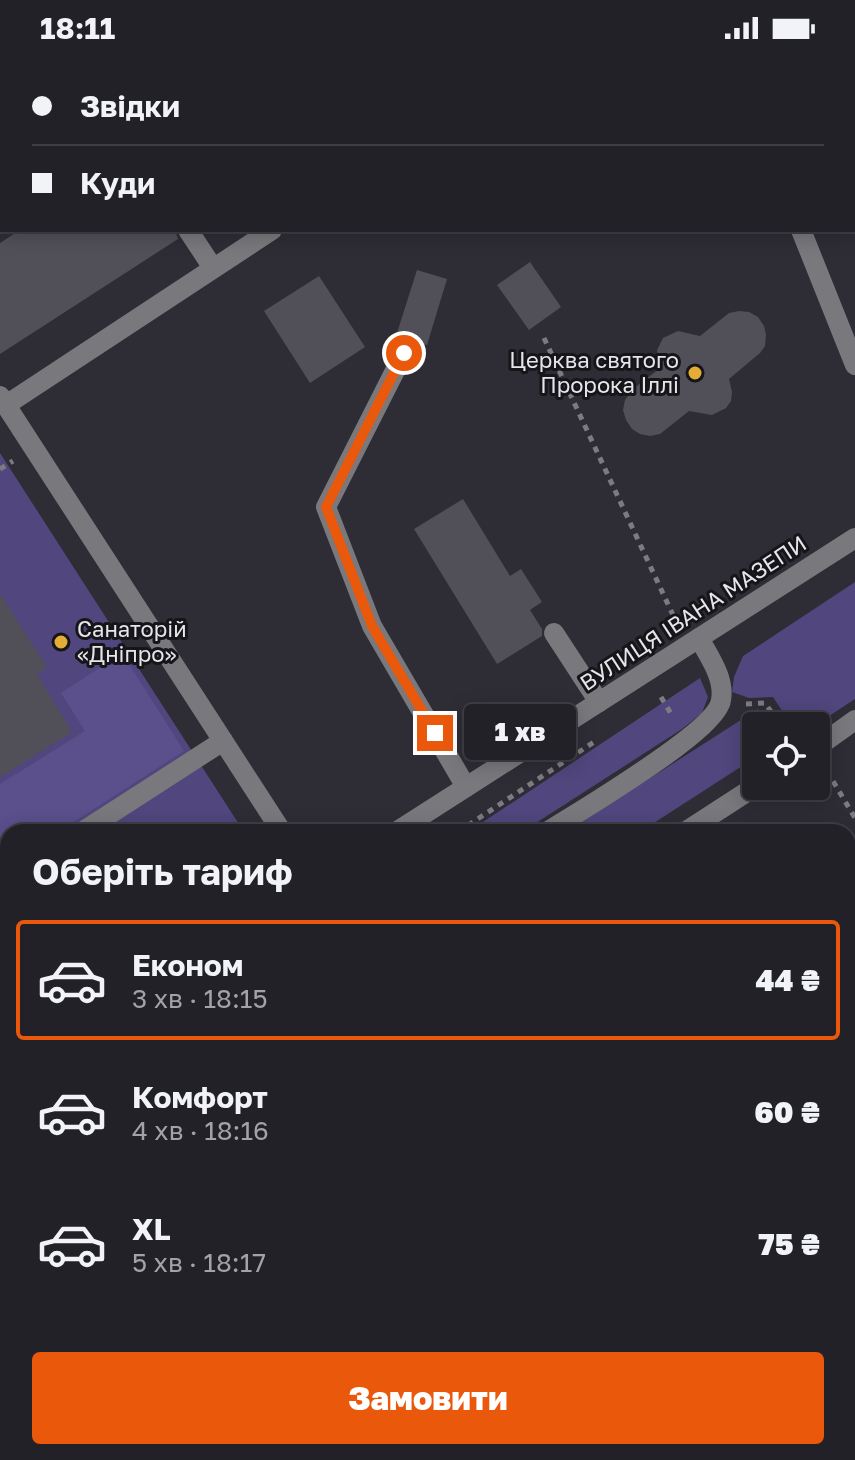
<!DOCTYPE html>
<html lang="uk">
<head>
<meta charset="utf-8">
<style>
	:root { --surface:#222128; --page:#2e2e34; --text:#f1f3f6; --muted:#a2a3a8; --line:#3f3e45; --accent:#ea580c }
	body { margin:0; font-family:"Golos Text",sans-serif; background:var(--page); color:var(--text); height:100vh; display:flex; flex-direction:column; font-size:30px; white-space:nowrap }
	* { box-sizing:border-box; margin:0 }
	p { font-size:26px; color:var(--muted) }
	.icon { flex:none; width:44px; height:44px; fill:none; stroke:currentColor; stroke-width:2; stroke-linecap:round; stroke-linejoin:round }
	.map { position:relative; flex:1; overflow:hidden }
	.panel { position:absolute; left:0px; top:768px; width:856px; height:636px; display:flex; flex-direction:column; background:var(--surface); border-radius:24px 24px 0 0; box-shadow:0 4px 20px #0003,0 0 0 2px var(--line) }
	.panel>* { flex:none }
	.guide { position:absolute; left:0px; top:0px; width:856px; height:176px; box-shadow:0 4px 20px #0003,0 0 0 2px var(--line); display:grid; align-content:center; height:176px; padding:0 32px; background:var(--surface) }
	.fabs { position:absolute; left:742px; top:656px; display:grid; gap:16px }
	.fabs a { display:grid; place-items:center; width:88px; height:88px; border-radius:8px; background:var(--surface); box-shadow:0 4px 20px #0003,0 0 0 2px var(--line); font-size:40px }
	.end { position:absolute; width:36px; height:36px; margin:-18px; border:10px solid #ea580c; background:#fff; box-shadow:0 0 0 4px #fff }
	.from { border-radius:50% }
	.bubble { position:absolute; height:56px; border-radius:8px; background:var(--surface); box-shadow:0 4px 20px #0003,0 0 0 2px var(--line); font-size:26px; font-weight:800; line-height:56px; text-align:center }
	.guide b { display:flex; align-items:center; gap:28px; height:76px; font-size:30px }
	.guide b+b { border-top:2px solid var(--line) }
	.guide i { width:20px; height:20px; background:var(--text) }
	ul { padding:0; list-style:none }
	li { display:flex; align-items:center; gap:24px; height:120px; margin:0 16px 12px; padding:0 16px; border:4px solid transparent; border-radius:8px }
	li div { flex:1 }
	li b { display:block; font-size:30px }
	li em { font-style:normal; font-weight:800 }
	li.on { border-color:var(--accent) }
	li>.icon { width:72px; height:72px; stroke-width:1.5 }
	h2 { padding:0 32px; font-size:36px; line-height:96px }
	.primary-button { display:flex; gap:16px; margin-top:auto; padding:16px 32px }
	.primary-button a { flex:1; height:92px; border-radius:8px; background:var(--accent); color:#fff; font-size:32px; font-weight:800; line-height:92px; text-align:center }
	.status { display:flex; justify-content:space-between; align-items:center; height:56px; padding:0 40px; background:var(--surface); direction:ltr }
	.status svg { height:22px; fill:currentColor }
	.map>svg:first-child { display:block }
</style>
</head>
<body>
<div class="status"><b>18:11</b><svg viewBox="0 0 49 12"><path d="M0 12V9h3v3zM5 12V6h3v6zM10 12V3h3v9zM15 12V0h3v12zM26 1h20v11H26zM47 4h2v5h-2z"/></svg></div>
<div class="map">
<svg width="855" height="1404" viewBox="0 0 855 1404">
	<rect width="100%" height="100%" fill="#2e2c35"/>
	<g fill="#51467d">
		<polygon points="0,397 244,776 8,776 8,964 0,969"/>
		<polygon points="855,526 855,643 814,670 792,670 773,641 749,642 732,636 734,621 743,600"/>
		<polygon points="700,622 708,641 702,657 682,673 522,776 468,776"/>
		<polygon points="758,653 770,670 756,670 756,701 640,776 566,776"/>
	</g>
	<polygon fill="#5b4f8c" points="122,597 184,695 58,776 8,776 8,964 0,969 0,728 85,675 61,637"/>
	<g fill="#515059">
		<polygon points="20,174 175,174 178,183 0,298 0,187"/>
		<polygon points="530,206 561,251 529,274 497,229"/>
		<polygon points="417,214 447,223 427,289 396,280"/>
		<polygon points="319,220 365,291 310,327 264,255"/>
		<polygon points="739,255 749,256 758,261 764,270 766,279 765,290 760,297 729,323 732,336 731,345 726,352 712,359 689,355 660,378 650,380 640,378 632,373 626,364 623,354 625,344 633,333 659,313 657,294 663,282 678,275 700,280 729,257"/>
		<polygon points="463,443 510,520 521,513 542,546 530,554 542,573 542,580 497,608 414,473"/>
		<polygon points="0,538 47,611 37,618 72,676 0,721"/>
	</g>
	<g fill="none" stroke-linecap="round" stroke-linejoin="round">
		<g stroke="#7c7b82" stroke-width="5" stroke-dasharray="6 6" stroke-linecap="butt">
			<polyline points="544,282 673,559"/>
			<polyline points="0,413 13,405"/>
			<polyline points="661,641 673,661"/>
			<polyline points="746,648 765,647 781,670"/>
			<polyline points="827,715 855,762"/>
			<polyline points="458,776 597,684"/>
		</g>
		<g stroke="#79787c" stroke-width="20">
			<polyline points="732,0 733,2"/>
			<polyline points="71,2 74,0"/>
			<polyline points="779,2 782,0"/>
			<polyline points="0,49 2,48"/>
			<polyline points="188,174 213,212"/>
			<polyline points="801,174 855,309"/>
			<polyline points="404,297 326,451 372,570 466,731"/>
			<polyline points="0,340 282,776"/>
			<polyline points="6,349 272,174"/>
			<polyline points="554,577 599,646"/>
			<polyline points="816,692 855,664"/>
			<polyline points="82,776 223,685"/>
			<polyline points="396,776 855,482"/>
			<path d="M547 776C578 756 717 675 721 644 725 622 709 601 699 582"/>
			<polyline points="685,776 756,730"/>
			<polyline points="0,829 8,824"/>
			<polyline points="0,1030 8,1025"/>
			<polyline points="848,1146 855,1143"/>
			<polyline points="205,1404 211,1396"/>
			<polyline points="380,1404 393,1396"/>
		</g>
	</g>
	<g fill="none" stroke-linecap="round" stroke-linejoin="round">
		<polyline stroke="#ea580c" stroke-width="10" points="404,297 326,451 372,570 435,677"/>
	</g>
	<g fill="#e5ad36" stroke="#161519" stroke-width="3">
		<circle cx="695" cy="317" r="8"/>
		<circle cx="61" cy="586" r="8"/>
	</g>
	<g text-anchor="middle" stroke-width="6" stroke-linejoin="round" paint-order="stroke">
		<g font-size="22" fill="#e5e5ea" stroke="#161519" text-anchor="end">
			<text x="679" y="312">Церква святого<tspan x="679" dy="25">Пророка Іллі</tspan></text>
			<text x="77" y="581" text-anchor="start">Санаторій<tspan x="77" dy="25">«Дніпро»</tspan></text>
		</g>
		<g font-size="22" fill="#e5e5ea" stroke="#161519">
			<text transform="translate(693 557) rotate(-33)" y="8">ВУЛИЦЯ ІВАНА МАЗЕПИ</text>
		</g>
	</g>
</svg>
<div class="fabs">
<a><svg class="icon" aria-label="locate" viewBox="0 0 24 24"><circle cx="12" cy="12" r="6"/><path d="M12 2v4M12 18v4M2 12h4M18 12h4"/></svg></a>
</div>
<i class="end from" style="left:404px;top:297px"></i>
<i class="end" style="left:435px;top:677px"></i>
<div class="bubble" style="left:464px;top:648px;width:112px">1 хв</div>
<div class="guide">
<b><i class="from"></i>Звідки</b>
<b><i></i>Куди</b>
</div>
<section class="panel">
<h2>Оберіть тариф</h2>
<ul>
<li class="on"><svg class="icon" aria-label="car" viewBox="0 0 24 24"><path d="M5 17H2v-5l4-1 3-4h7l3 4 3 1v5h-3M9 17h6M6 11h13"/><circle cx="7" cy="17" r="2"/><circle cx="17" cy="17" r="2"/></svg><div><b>Економ</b><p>3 хв · 18:15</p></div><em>44 ₴</em></li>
<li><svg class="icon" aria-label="car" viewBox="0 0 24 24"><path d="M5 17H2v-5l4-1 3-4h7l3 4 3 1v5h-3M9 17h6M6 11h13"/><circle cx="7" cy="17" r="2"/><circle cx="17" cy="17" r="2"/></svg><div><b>Комфорт</b><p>4 хв · 18:16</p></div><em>60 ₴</em></li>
<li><svg class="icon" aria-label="car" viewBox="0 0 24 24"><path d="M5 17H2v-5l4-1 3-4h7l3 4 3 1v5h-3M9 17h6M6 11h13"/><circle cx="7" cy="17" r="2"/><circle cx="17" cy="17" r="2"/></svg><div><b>XL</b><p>5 хв · 18:17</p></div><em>75 ₴</em></li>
</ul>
<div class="primary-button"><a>Замовити</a></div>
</section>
</div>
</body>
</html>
